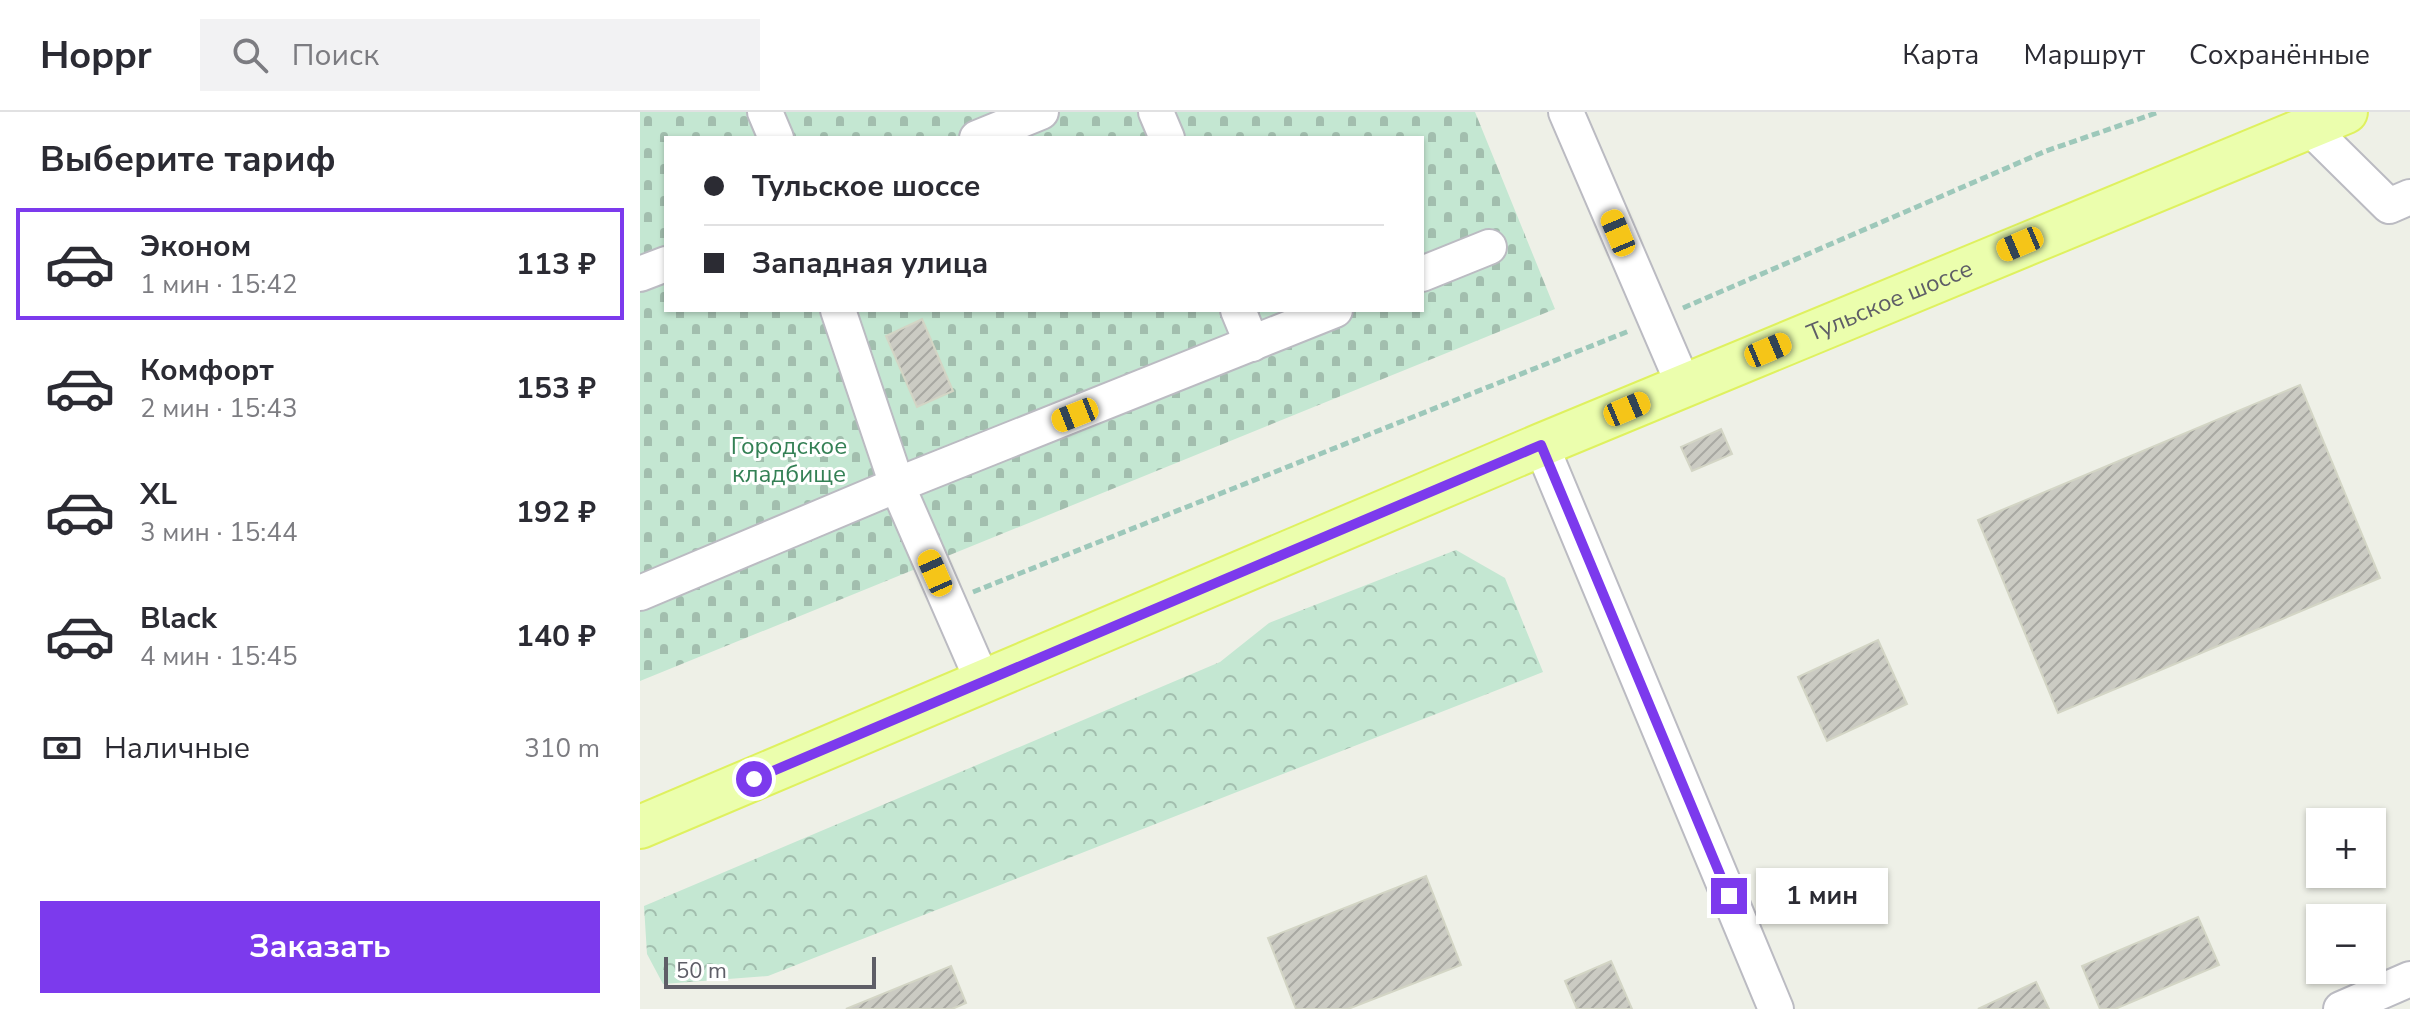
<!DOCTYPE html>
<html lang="ru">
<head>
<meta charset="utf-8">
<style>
	:root { --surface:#fff; --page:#f2f2f3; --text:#2b2b33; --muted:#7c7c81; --line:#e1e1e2; --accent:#7c3aed }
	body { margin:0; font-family:"Nunito Sans",sans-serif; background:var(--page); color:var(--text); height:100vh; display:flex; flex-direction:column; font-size:30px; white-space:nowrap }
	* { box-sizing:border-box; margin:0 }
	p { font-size:26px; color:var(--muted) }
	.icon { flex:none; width:44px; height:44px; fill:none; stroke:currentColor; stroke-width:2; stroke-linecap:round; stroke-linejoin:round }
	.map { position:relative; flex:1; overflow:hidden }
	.side { display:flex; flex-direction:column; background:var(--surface); width:640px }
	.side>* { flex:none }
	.guide { position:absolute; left:24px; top:24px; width:760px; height:176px; border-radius:0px; box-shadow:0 2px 6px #0004; display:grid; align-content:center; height:176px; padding:0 40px; background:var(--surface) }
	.fabs { position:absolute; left:1666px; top:696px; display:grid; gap:16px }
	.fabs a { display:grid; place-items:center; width:80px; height:80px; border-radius:0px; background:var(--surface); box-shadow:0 2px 6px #0004; font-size:40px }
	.scale { position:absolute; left:24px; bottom:20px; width:212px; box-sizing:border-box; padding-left:8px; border:4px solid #5e5e67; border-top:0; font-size:22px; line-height:28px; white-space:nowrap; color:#5e5e67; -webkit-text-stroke:6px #fff; paint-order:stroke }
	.end { position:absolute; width:36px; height:36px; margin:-18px; border:10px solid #7c3aed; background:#fff; box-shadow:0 0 0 4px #fff }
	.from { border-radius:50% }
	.bubble { position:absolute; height:56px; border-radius:0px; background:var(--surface); box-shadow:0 2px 6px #0004; font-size:26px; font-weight:700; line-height:56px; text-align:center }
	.car { position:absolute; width:24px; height:48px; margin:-24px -12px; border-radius:10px; box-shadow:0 0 6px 2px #0007; background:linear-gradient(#f5c518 24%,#345 0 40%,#f5c518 0 76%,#345 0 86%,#f5c518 0) }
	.guide b { display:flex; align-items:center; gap:28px; height:76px; font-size:30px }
	.guide b+b { border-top:2px solid var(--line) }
	.guide i { width:20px; height:20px; background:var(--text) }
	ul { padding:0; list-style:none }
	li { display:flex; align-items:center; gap:24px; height:112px; margin:0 16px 12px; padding:0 24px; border:4px solid transparent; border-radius:0px }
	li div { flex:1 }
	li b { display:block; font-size:30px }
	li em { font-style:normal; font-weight:700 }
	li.current { border-color:var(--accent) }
	li>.icon { width:72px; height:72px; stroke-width:1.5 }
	h2 { padding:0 40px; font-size:36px; line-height:96px }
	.pay { display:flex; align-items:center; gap:20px; height:88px; padding:0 40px; font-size:30px }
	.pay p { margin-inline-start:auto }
	.primary-button { display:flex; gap:16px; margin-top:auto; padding:16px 40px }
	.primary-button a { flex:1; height:92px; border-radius:0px; background:var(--accent); color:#fff; font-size:32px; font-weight:700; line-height:92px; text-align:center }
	header { display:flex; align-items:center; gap:48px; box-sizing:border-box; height:112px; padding:0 40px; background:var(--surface); border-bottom:2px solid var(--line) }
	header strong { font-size:38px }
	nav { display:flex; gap:44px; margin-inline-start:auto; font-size:28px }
	.search { width:560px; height:72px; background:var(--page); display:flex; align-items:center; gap:20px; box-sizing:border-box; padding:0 28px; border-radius:0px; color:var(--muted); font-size:30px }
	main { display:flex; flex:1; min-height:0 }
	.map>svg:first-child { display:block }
</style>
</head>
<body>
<header>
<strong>Hoppr</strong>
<div class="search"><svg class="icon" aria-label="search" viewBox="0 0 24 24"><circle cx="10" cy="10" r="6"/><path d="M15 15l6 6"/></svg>Поиск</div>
<nav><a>Карта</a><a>Маршрут</a><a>Сохранённые</a></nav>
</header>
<main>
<section class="side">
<h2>Выберите тариф</h2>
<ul>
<li class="current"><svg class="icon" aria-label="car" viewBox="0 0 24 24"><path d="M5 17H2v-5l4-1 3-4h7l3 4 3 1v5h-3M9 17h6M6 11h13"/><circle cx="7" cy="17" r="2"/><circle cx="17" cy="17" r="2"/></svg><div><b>Эконом</b><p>1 мин · 15:42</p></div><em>113 ₽</em></li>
<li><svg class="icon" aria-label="car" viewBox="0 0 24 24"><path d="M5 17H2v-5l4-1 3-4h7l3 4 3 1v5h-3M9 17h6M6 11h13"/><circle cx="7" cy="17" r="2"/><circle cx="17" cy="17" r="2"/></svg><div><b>Комфорт</b><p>2 мин · 15:43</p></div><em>153 ₽</em></li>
<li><svg class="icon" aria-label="car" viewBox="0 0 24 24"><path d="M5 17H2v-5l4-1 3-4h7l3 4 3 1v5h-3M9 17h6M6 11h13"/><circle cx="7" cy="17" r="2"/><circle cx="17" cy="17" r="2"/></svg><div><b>XL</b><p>3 мин · 15:44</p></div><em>192 ₽</em></li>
<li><svg class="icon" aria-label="car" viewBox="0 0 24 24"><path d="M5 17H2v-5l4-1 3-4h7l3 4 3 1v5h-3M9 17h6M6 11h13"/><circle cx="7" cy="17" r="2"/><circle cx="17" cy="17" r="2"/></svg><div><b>Black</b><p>4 мин · 15:45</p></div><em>140 ₽</em></li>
</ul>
<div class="pay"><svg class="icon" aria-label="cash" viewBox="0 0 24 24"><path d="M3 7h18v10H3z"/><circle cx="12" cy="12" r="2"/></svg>Наличные<p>310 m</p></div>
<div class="primary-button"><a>Заказать</a></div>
</section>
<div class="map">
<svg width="1770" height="897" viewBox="0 0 1770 897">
	<defs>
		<pattern id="forest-crowns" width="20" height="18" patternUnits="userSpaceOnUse" patternTransform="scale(2)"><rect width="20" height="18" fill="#c4e7d2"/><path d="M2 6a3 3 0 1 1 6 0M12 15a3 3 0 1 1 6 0" fill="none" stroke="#a2beae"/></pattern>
		<pattern id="cemetery-stones" width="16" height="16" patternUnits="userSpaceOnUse" patternTransform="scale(2)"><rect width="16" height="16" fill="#c4e7d2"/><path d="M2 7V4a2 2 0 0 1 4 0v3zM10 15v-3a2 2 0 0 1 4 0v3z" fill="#a2beae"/></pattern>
		<pattern id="building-hatch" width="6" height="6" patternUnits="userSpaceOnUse" patternTransform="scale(2)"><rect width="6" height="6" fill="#cbcbc3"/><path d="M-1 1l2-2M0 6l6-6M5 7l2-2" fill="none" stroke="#a8a8a2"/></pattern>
	</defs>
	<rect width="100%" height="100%" fill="#eef0e7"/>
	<polygon fill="url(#forest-crowns)" points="816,438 865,466 903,560 128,864 23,872 7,842 4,794 580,550 629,511"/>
	<path fill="url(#cemetery-stones)" fill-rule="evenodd" d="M0 0H835L915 197 0 569ZM26 26H782V198H26Z"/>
	<g fill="url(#building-hatch)" stroke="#d3d5c5" stroke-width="2">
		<polygon points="282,207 313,279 277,295 246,224"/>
		<polygon points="1660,273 1740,466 1418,601 1338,408"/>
		<polygon points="1081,317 1092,342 1052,359 1041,335"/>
		<polygon points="1238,528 1267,592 1187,629 1158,565"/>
		<polygon points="786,764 821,853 708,897 656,897 628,826"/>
		<polygon points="1558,805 1579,853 1475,897 1460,897 1442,854"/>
		<polygon points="971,849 992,897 937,897 925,869"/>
		<polygon points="311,854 326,891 312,897 206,897"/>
		<polygon points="1396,870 1409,897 1338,897"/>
	</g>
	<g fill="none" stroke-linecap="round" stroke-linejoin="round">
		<g stroke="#bbbbc2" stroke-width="38">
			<g id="minor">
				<polyline points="125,0 136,26"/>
				<polyline points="516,0 527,26"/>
				<polyline points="926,0 1044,274"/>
				<polyline points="1669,15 1749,94 1770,85"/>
				<polyline points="337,26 401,0"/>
				<polyline points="0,162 26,152"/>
				<polyline points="782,162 849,135"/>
				<polyline points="198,198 257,373 343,570"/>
				<polyline points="598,198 612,232"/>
				<polyline points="901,333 1136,897"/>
				<polyline points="0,481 257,373 695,198"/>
				<polyline points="1701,897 1770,867"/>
			</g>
		</g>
		<g stroke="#dff15f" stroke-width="46">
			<g id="major">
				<path id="s1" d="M0 715 901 333 1706 0"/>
			</g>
		</g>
		<g stroke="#9dc8ba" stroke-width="5" stroke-dasharray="8 4" stroke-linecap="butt">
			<polyline points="1043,196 1406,39 1519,0"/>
			<polyline points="333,480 989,219"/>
		</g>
		<use href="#minor" stroke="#fff" stroke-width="34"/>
		<use href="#major" stroke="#ebfead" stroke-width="42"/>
	</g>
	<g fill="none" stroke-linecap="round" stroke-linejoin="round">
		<polyline stroke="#7c3aed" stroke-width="10" points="114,667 901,333 1089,784"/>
	</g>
	<g text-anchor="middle" stroke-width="6" stroke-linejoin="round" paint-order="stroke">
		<g font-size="24" fill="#5e5e67" stroke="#fff">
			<text dy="8" stroke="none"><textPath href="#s1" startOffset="1356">Тульское шоссе</textPath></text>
		</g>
		<g font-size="24" fill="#348055" stroke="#fff">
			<text x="149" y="342">Городское<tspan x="149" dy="28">кладбище</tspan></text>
		</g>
	</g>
</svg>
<div class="fabs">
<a>+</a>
<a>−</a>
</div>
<div class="scale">50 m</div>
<i class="end from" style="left:114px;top:667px"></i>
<i class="end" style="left:1089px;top:784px"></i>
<div class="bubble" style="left:1116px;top:756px;width:132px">1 мин</div>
<i class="car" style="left:978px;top:121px;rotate:337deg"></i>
<i class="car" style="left:1380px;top:132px;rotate:247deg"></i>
<i class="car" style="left:1128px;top:238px;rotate:67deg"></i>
<i class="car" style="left:987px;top:297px;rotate:67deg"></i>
<i class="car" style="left:435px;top:303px;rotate:248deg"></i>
<i class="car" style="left:295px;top:461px;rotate:336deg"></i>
<div class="guide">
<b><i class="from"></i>Тульское шоссе</b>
<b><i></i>Западная улица</b>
</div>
</div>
</main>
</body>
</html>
